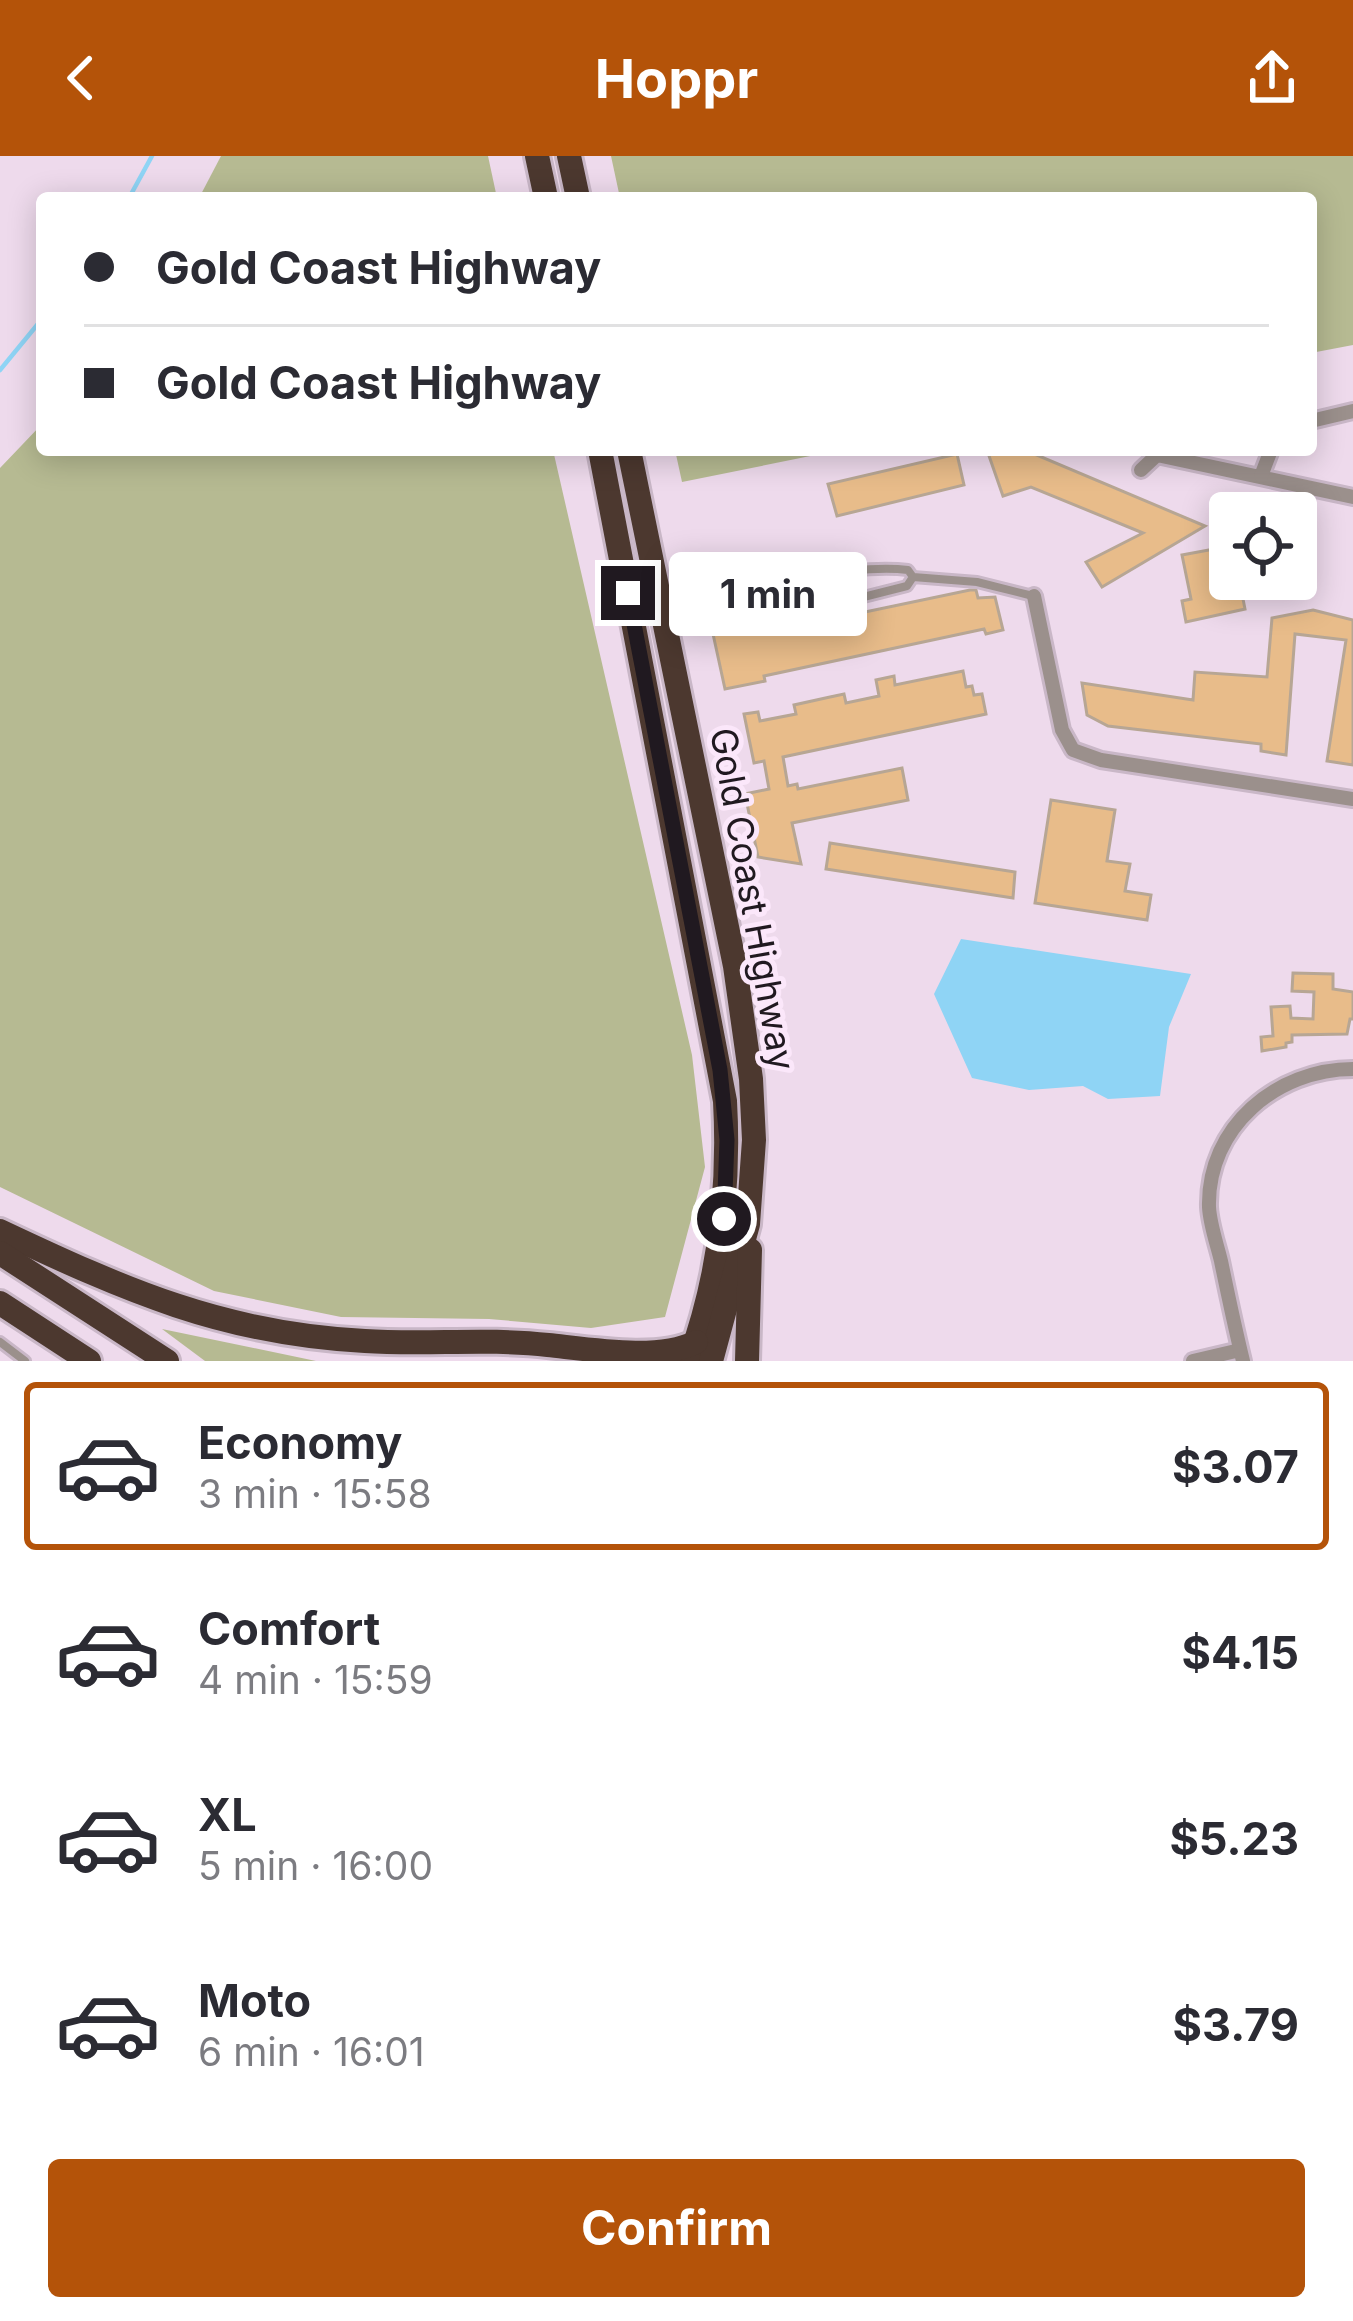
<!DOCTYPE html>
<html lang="en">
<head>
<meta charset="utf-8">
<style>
	:root { --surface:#fff; --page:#f2f2f3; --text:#2b2b33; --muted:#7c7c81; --line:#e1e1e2; --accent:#b45309 }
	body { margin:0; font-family:Inter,sans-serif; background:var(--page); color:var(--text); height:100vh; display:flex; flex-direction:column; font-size:45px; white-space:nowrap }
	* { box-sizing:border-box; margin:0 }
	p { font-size:39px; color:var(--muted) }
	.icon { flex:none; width:66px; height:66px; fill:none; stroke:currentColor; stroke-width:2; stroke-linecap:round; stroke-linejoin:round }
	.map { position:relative; height:1205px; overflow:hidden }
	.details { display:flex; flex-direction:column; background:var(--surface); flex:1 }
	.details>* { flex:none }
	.guide { position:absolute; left:36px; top:36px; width:1281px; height:264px; border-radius:12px; box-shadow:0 6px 30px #0003; display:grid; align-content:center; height:264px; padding:0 48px; background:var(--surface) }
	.controls { position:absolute; left:1209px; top:336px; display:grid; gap:24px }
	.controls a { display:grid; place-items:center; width:108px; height:108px; border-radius:12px; background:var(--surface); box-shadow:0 6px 30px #0003; font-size:60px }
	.end { position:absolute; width:54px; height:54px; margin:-27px; border:15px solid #201920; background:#fff; box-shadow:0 0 0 6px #fff }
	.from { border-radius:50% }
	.bubble { position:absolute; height:84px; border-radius:12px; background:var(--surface); box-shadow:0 6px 30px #0003; font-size:39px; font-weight:700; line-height:84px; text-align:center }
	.guide b { display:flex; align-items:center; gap:42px; height:114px; font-size:45px }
	.guide b+b { border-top:3px solid var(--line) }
	.guide i { width:30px; height:30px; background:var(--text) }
	ul { padding:21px 0 0; list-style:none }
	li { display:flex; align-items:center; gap:36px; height:168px; margin:0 24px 18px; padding:0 24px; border:6px solid transparent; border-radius:12px }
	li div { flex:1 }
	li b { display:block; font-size:45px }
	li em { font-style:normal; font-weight:700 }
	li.active { border-color:var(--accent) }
	li>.icon { width:108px; height:108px; stroke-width:1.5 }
	.primary-button { display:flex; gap:24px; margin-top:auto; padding:24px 48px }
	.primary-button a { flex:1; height:138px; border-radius:12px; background:var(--accent); color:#fff; font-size:48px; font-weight:700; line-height:138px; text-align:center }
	header { display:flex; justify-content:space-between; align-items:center; height:156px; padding:0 48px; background:var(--accent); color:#fff; font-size:54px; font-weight:700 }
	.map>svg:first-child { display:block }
</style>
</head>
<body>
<header><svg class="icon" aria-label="back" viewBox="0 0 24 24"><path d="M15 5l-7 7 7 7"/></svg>Hoppr<svg class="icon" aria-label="share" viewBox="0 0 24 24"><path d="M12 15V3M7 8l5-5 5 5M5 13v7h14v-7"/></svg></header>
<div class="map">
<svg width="1353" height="1205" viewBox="0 0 1353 1205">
	<rect width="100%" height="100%" fill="#eedaec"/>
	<g fill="#b6ba92">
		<polygon points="221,0 488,0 497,42 199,42"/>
		<polygon points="611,0 1353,0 1353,189 1311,197 1311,42 620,42"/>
		<polygon points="42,268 42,294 553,294 692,899 705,1011 665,1161 591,1172 489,1163 341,1161 214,1135 0,1031 0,312"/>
		<polygon points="675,294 840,294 682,326"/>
		<polygon points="162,1173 316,1205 327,1205 205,1205"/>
	</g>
	<polygon fill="#8fd4f5" points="961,783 1191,818 1169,871 1160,940 1108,943 1083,930 1029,934 972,922 934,838"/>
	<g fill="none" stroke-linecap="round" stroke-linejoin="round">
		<g stroke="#8fd4f5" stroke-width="4.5">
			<polyline points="129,42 152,0"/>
			<polyline points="0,214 42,163"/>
		</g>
	</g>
	<g fill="#e8bc8a" stroke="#b7a694" stroke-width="3">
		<polygon points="987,294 1025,294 1205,370 1102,431 1086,406 1143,377 1031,331 1003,340"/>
		<polygon points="957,298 964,329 837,360 828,328"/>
		<polygon points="1230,390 1230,423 1239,423 1245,453 1186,466 1182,445 1191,443 1182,399"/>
		<polygon points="769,405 784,473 970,434 976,434 978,442 995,441 1003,474 986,478 984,473 764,520 765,525 725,533 698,409"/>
		<polygon points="1313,454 1353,464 1353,609 1327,605 1346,484 1295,478 1286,599 1261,595 1261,588 1108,570 1087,559 1082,527 1193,544 1195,516 1267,521 1272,462"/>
		<polygon points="963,515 966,531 972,530 974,539 982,538 986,558 783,601 788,630 797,628 798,633 902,612 908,644 792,667 801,708 758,701 745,638 769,633 764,605 754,607 744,558 758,556 760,565 796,558 794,549 830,541 844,538 846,547 879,540 876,524 894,520 895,529"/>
		<polygon points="1051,644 1115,654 1107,705 1130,708 1125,735 1151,739 1147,764 1035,747"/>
		<polygon points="830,687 1015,716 1013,742 826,713"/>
		<polygon points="1293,817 1333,818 1333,833 1353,836 1353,863 1350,863 1347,878 1292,879 1292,886 1286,887 1286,891 1262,895 1261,881 1273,880 1271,851 1290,850 1291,862 1313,863 1314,836 1292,835"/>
	</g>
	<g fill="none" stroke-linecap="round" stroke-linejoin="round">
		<g stroke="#c9b7c7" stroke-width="14">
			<g id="lane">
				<path d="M913 421 907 430 820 452H803L798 445 799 430C815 414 884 411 908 414L913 421 977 426 1033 440"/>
				<polyline points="0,1186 25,1205"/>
			</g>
		</g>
		<g stroke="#c9b7c7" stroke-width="20">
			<g id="street">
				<polyline points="1311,265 1353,255"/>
				<polyline points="1141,314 1157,299 1353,341"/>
				<polyline points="1261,320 1271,294"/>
				<polyline points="1034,440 1062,574 1073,594 1101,604 1353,643"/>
				<polyline points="1193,1205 1240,1194"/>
				<path d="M1243 1205C1235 1172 1228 1139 1221 1105 1217 1088 1210 1069 1209 1051 1207 971 1277 913 1353 913"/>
			</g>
		</g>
		<g stroke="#c9b7c7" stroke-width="30">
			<g id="highway">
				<polyline points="537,0 546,42"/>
				<polyline points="569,0 578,42"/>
				<path d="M600 294 725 945C730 1035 720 1120 689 1205"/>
				<polyline points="629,294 735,810 751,923 754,984 748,1068 711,1205"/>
				<path d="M0 1075C125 1134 224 1178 365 1185 426 1189 487 1182 548 1189 594 1194 660 1205 696 1186"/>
				<polyline points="0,1097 167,1205"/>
				<polyline points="0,1147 89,1205"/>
				<polyline points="747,1205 750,1094"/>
			</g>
		</g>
		<use href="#lane" stroke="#9b908c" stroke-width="8"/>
		<use href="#street" stroke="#9b908c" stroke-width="14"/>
		<use href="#highway" stroke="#4c382f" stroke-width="24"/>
	</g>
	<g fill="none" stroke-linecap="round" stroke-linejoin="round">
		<polyline stroke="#201920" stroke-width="15" points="628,437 720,914 727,984 724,1063"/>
	</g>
	<g text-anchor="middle" stroke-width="10" stroke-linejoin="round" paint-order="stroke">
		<g font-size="36" fill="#201920" stroke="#fbe7fa">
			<text transform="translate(753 743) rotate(80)" y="13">Gold Coast Highway</text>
		</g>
	</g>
</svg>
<div class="controls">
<a><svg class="icon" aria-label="locate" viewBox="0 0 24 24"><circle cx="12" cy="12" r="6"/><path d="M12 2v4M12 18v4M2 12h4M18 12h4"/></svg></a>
</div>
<i class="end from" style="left:724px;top:1063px"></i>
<i class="end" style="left:628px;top:437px"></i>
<div class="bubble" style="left:669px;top:396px;width:198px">1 min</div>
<div class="guide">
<b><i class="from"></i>Gold Coast Highway</b>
<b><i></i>Gold Coast Highway</b>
</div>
</div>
<section class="details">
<ul>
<li class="active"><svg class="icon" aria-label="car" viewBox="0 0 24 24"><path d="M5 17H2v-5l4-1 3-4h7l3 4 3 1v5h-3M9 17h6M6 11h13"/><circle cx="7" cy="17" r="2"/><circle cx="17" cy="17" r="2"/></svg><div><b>Economy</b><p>3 min · 15:58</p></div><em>$3.07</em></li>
<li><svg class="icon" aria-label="car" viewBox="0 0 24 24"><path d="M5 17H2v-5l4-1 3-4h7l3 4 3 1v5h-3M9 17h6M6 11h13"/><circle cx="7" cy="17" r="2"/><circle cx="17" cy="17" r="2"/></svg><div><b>Comfort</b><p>4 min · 15:59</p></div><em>$4.15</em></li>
<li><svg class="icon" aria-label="car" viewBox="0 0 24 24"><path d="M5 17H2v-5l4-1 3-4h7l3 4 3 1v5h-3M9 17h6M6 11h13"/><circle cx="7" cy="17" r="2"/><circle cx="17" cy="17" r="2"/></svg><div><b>XL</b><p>5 min · 16:00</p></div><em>$5.23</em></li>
<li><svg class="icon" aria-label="car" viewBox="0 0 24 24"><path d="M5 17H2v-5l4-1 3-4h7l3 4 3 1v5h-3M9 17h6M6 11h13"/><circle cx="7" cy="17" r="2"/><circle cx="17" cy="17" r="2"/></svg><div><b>Moto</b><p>6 min · 16:01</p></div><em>$3.79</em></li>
</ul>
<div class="primary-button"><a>Confirm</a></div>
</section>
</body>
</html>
